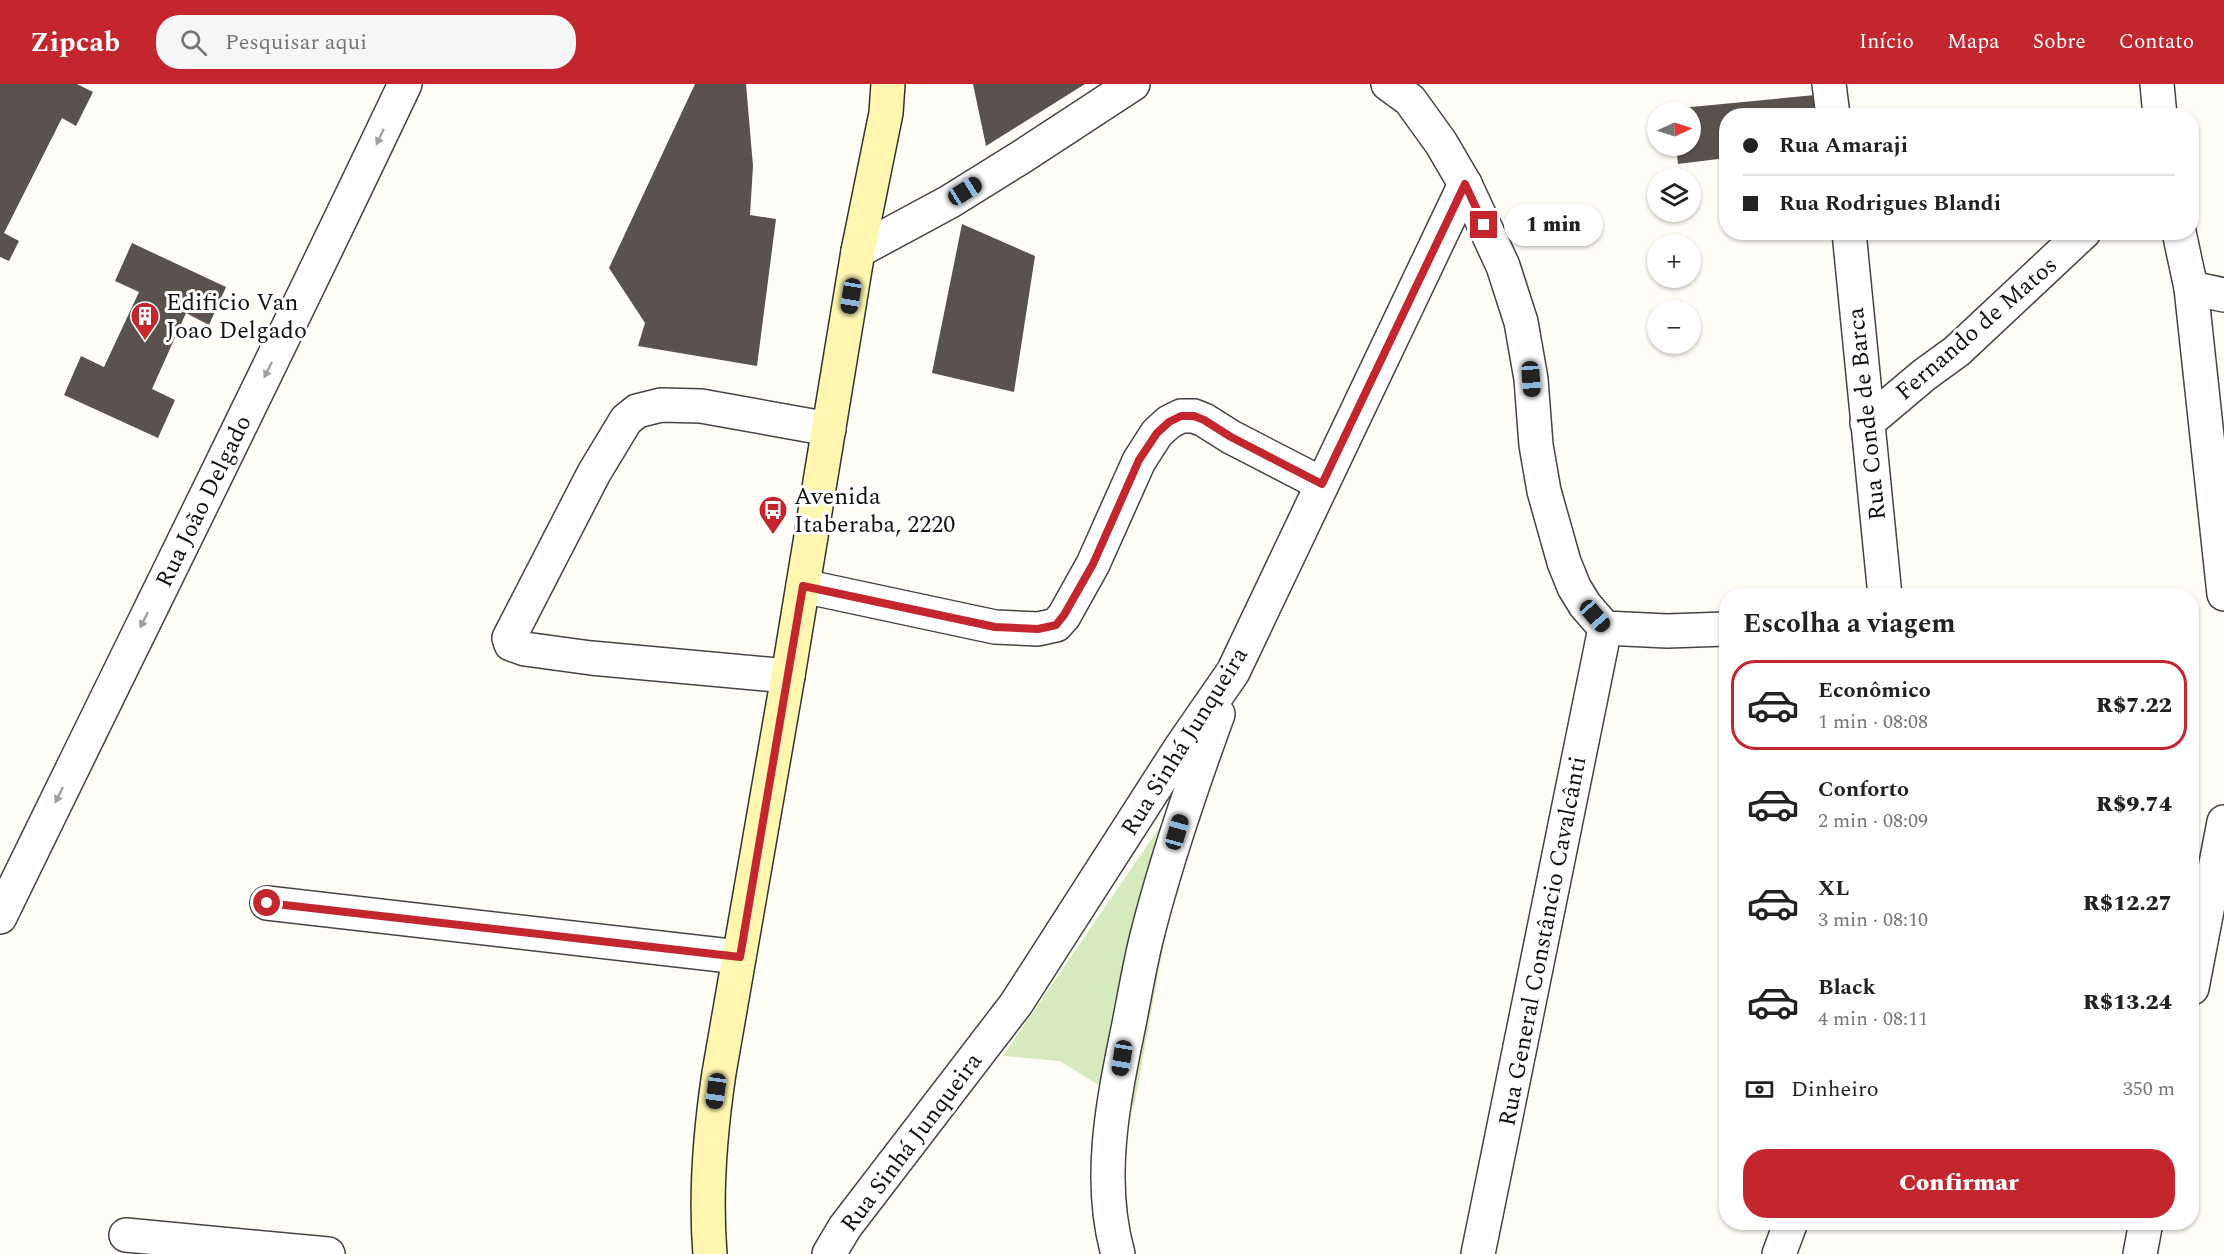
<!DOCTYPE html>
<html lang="pt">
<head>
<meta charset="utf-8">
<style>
	:root { --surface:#fff; --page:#f6f6f6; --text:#222; --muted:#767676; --line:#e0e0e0; --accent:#c4262e }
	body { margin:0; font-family:Spectral,serif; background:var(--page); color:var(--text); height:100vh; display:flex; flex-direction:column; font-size:22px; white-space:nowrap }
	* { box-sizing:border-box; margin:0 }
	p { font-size:20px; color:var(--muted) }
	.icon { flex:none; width:33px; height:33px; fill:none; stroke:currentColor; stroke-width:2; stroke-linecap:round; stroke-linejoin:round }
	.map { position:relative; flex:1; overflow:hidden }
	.drawer { position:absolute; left:1719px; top:504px; width:480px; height:642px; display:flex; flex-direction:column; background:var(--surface); border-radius:24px; box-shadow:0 2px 4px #0004 }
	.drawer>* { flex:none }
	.top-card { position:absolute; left:1719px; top:24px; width:480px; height:132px; border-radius:24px; box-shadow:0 2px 4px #0004; display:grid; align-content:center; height:132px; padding:0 24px; background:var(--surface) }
	.needle { width:39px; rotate:86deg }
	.buttons { position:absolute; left:1647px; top:18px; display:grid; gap:12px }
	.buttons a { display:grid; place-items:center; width:54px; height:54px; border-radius:50%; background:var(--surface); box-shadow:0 2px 4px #0004; font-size:30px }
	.end { position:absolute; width:27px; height:27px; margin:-14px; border:8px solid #c4262e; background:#fff; box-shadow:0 0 0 3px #fff }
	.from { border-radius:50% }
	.bubble { position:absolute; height:42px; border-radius:21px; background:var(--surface); box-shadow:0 2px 4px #0004; font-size:20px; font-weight:800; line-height:42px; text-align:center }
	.car { position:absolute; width:18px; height:36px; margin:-18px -9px; border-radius:8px; box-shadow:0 0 4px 2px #0007; background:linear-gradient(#222 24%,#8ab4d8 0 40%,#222 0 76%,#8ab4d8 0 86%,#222 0) }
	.top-card b { display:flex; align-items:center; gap:21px; height:57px; font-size:22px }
	.top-card b+b { border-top:2px solid var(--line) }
	.top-card i { width:15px; height:15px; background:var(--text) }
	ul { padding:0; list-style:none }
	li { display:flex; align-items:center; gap:18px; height:90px; margin:0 12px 9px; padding:0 12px; border:3px solid transparent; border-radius:24px }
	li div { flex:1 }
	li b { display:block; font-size:22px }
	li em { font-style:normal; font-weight:800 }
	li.selected { border-color:var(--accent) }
	li>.icon { width:54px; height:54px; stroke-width:1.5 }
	h2 { padding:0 24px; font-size:27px; line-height:72px }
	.pay { display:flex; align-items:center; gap:15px; height:66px; padding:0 24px; font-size:22px }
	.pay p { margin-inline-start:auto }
	.cta { display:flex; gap:12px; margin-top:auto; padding:12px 24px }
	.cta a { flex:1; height:69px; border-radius:24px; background:var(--accent); color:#fff; font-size:24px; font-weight:800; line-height:69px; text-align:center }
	header { display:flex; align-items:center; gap:36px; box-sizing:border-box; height:84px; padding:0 30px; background:var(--accent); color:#fff }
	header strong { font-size:28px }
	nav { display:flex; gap:33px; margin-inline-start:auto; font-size:21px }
	.search { width:420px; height:54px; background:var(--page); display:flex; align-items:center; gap:15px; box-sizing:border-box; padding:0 21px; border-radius:24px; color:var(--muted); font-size:22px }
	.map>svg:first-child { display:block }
</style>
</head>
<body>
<header>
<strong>Zipcab</strong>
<div class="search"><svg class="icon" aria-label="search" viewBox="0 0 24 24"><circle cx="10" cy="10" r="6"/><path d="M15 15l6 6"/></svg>Pesquisar aqui</div>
<nav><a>Início</a><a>Mapa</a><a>Sobre</a><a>Contato</a></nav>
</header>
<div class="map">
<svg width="2224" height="1170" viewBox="0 0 2224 1170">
	<rect width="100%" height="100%" fill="#fffdf5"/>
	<polygon fill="#d5ebbd" points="1194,693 1134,1023 1060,977 1003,972"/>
	<g fill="#5a524d">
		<polygon points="0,0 77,0 93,8 76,42 62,34 4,149 19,157 9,177 0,173"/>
		<polygon points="695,0 746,0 753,82 750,131 776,135 757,282 638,262 645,239 609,184"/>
		<polygon points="973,0 1085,0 986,62"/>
		<polygon points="1826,10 1828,32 1726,32 1726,74 1678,80 1676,62 1690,62 1690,28 1671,28 1670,25"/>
		<polygon points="962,140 1035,172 1014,308 932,289"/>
		<polygon points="132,159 226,203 209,241 186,229 152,305 175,316 158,354 64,311 81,272 104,283 139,208 115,197"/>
	</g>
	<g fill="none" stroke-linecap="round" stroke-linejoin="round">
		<g stroke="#444" stroke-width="36">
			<g id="street">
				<polyline points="1388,0 1410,16 1441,59 1465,100 1503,182 1521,238 1531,295 1536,361 1544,407 1564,478 1574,503 1585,521 1605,544 1667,547 1726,545"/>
				<polyline points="1829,0 1833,32"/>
				<polyline points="2157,0 2160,32"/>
				<polyline points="1849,148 1885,512"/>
				<polyline points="2179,148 2191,204 2224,510"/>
				<polyline points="858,167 949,118 1023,72 1133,0"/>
				<polyline points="2191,204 2224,211"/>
				<polyline points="1867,339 1924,291 1957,267 2084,148"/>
				<polyline points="803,502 995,543 1038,545 1056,541 1064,532 1093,480 1139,377 1157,349 1169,338 1181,332 1194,332 1204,336 1231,353 1322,400"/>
				<polyline points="788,592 591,574 525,565 511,560 509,554 594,389 626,336 637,327 661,321 701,322 829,345"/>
				<polyline points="267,819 739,873"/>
				<path d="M0 833C135 555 273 279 405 0"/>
				<polyline points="2192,904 2224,738"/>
				<polyline points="126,1151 328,1170"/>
				<polyline points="829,1170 845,1143 1016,920 1181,663 1233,588 1465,100"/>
				<path d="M1118 1170C1097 1096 1113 1018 1128 945 1134 915 1139 885 1146 856 1165 779 1191 704 1218 630"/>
				<polyline points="1478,1170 1605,544"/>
				<polyline points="1779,1170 1791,1138"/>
				<polyline points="2140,1170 2146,1138"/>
			</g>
		</g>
		<g stroke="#333" stroke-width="36">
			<path id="secondary" d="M710 1170C705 1109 710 1049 719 989L788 592 858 167 886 29 888 0"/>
		</g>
		<use href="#street" stroke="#fff" stroke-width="33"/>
		<use href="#secondary" stroke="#fff6b0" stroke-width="33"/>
	</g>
	<defs><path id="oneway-solid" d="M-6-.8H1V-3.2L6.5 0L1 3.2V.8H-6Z" transform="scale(1.5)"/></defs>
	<g fill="#a0a0a0">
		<use href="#oneway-solid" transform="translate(380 53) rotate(115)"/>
		<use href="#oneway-solid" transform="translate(268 286) rotate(116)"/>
		<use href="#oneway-solid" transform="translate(144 536) rotate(116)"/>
		<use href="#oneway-solid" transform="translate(59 711) rotate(116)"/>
	</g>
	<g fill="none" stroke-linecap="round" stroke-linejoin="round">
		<polyline stroke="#c4262e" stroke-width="8" points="267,819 740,873 803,502 995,543 1038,545 1056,541 1064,531 1093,480 1139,376 1157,349 1169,338 1181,332 1194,332 1204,336 1231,353 1322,400 1465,100 1484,141"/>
	</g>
	<defs>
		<g id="building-pin" transform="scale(1.5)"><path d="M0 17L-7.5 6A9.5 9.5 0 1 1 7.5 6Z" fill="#c4262e" stroke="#fff"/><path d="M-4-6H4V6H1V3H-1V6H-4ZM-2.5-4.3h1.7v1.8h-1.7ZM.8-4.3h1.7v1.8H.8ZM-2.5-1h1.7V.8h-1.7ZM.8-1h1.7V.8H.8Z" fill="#fff"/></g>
		<g id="bus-pin" transform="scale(1.5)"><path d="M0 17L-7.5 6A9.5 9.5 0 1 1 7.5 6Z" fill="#c4262e" stroke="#fff"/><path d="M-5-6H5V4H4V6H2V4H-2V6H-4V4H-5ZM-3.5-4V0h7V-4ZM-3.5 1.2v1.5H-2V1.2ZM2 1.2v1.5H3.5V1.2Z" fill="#fff"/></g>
	</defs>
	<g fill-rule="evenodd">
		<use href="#building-pin" x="145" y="232"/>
		<use href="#bus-pin" x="773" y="426"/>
	</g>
	<g text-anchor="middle" stroke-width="6" stroke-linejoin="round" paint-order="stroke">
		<g font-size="24" fill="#111" stroke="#fff" text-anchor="start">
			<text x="166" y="226">Edificio Van<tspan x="166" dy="28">Joao Delgado</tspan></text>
			<text x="794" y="420">Avenida<tspan x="794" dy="28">Itaberaba, 2220</tspan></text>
		</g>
		<g font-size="24" fill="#111" stroke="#fff">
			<text transform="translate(1976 244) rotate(-41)" y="8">Fernando de Matos</text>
			<text transform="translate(1866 330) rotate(-96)" y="8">Rua Conde de Barca</text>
			<text transform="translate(203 417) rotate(-64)" y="8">Rua João Delgado</text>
			<text transform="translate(1184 657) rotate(-58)" y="8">Rua Sinhá Junqueira</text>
			<text transform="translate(1542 857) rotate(-79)" y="8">Rua General Constâncio Cavalcânti</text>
			<text transform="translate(911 1058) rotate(-53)" y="8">Rua Sinhá Junqueira</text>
		</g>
	</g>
</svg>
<div class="buttons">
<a><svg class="needle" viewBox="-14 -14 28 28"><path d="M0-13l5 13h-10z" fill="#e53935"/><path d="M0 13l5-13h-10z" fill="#767676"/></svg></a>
<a><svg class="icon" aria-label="layers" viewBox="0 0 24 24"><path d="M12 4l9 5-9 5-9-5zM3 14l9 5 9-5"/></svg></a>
<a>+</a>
<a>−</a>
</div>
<i class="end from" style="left:267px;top:819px"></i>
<i class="end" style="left:1484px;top:141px"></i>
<div class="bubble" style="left:1504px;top:120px;width:99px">1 min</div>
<i class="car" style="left:965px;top:107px;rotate:58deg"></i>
<i class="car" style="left:851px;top:212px;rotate:189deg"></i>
<i class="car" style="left:1531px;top:295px;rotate:176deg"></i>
<i class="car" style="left:1595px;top:532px;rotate:139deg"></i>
<i class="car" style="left:1177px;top:748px;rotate:16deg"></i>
<i class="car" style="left:1122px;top:974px;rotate:189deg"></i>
<i class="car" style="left:716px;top:1007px;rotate:188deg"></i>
<div class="top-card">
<b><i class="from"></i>Rua Amaraji</b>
<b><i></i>Rua Rodrigues Blandi</b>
</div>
<section class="drawer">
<h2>Escolha a viagem</h2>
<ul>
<li class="selected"><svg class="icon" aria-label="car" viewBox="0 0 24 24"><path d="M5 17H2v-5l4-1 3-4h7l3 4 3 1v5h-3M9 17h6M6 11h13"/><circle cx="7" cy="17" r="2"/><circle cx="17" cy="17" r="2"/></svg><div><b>Econômico</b><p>1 min · 08:08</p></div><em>R$7.22</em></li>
<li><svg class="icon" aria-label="car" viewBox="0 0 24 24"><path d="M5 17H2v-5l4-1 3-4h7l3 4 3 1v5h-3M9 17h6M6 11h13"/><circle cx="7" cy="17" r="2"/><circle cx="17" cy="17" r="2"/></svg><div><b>Conforto</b><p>2 min · 08:09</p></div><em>R$9.74</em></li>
<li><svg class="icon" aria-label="car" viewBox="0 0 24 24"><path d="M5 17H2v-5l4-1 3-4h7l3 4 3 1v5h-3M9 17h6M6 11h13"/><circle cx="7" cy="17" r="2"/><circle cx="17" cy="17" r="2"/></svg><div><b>XL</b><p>3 min · 08:10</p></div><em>R$12.27</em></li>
<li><svg class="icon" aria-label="car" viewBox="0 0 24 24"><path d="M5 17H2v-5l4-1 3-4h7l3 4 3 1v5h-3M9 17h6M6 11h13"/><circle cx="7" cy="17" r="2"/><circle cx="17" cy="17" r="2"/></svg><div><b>Black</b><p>4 min · 08:11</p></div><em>R$13.24</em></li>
</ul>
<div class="pay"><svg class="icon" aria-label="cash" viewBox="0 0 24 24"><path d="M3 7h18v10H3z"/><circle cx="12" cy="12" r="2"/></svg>Dinheiro<p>350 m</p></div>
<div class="cta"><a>Confirmar</a></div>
</section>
</div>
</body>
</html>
